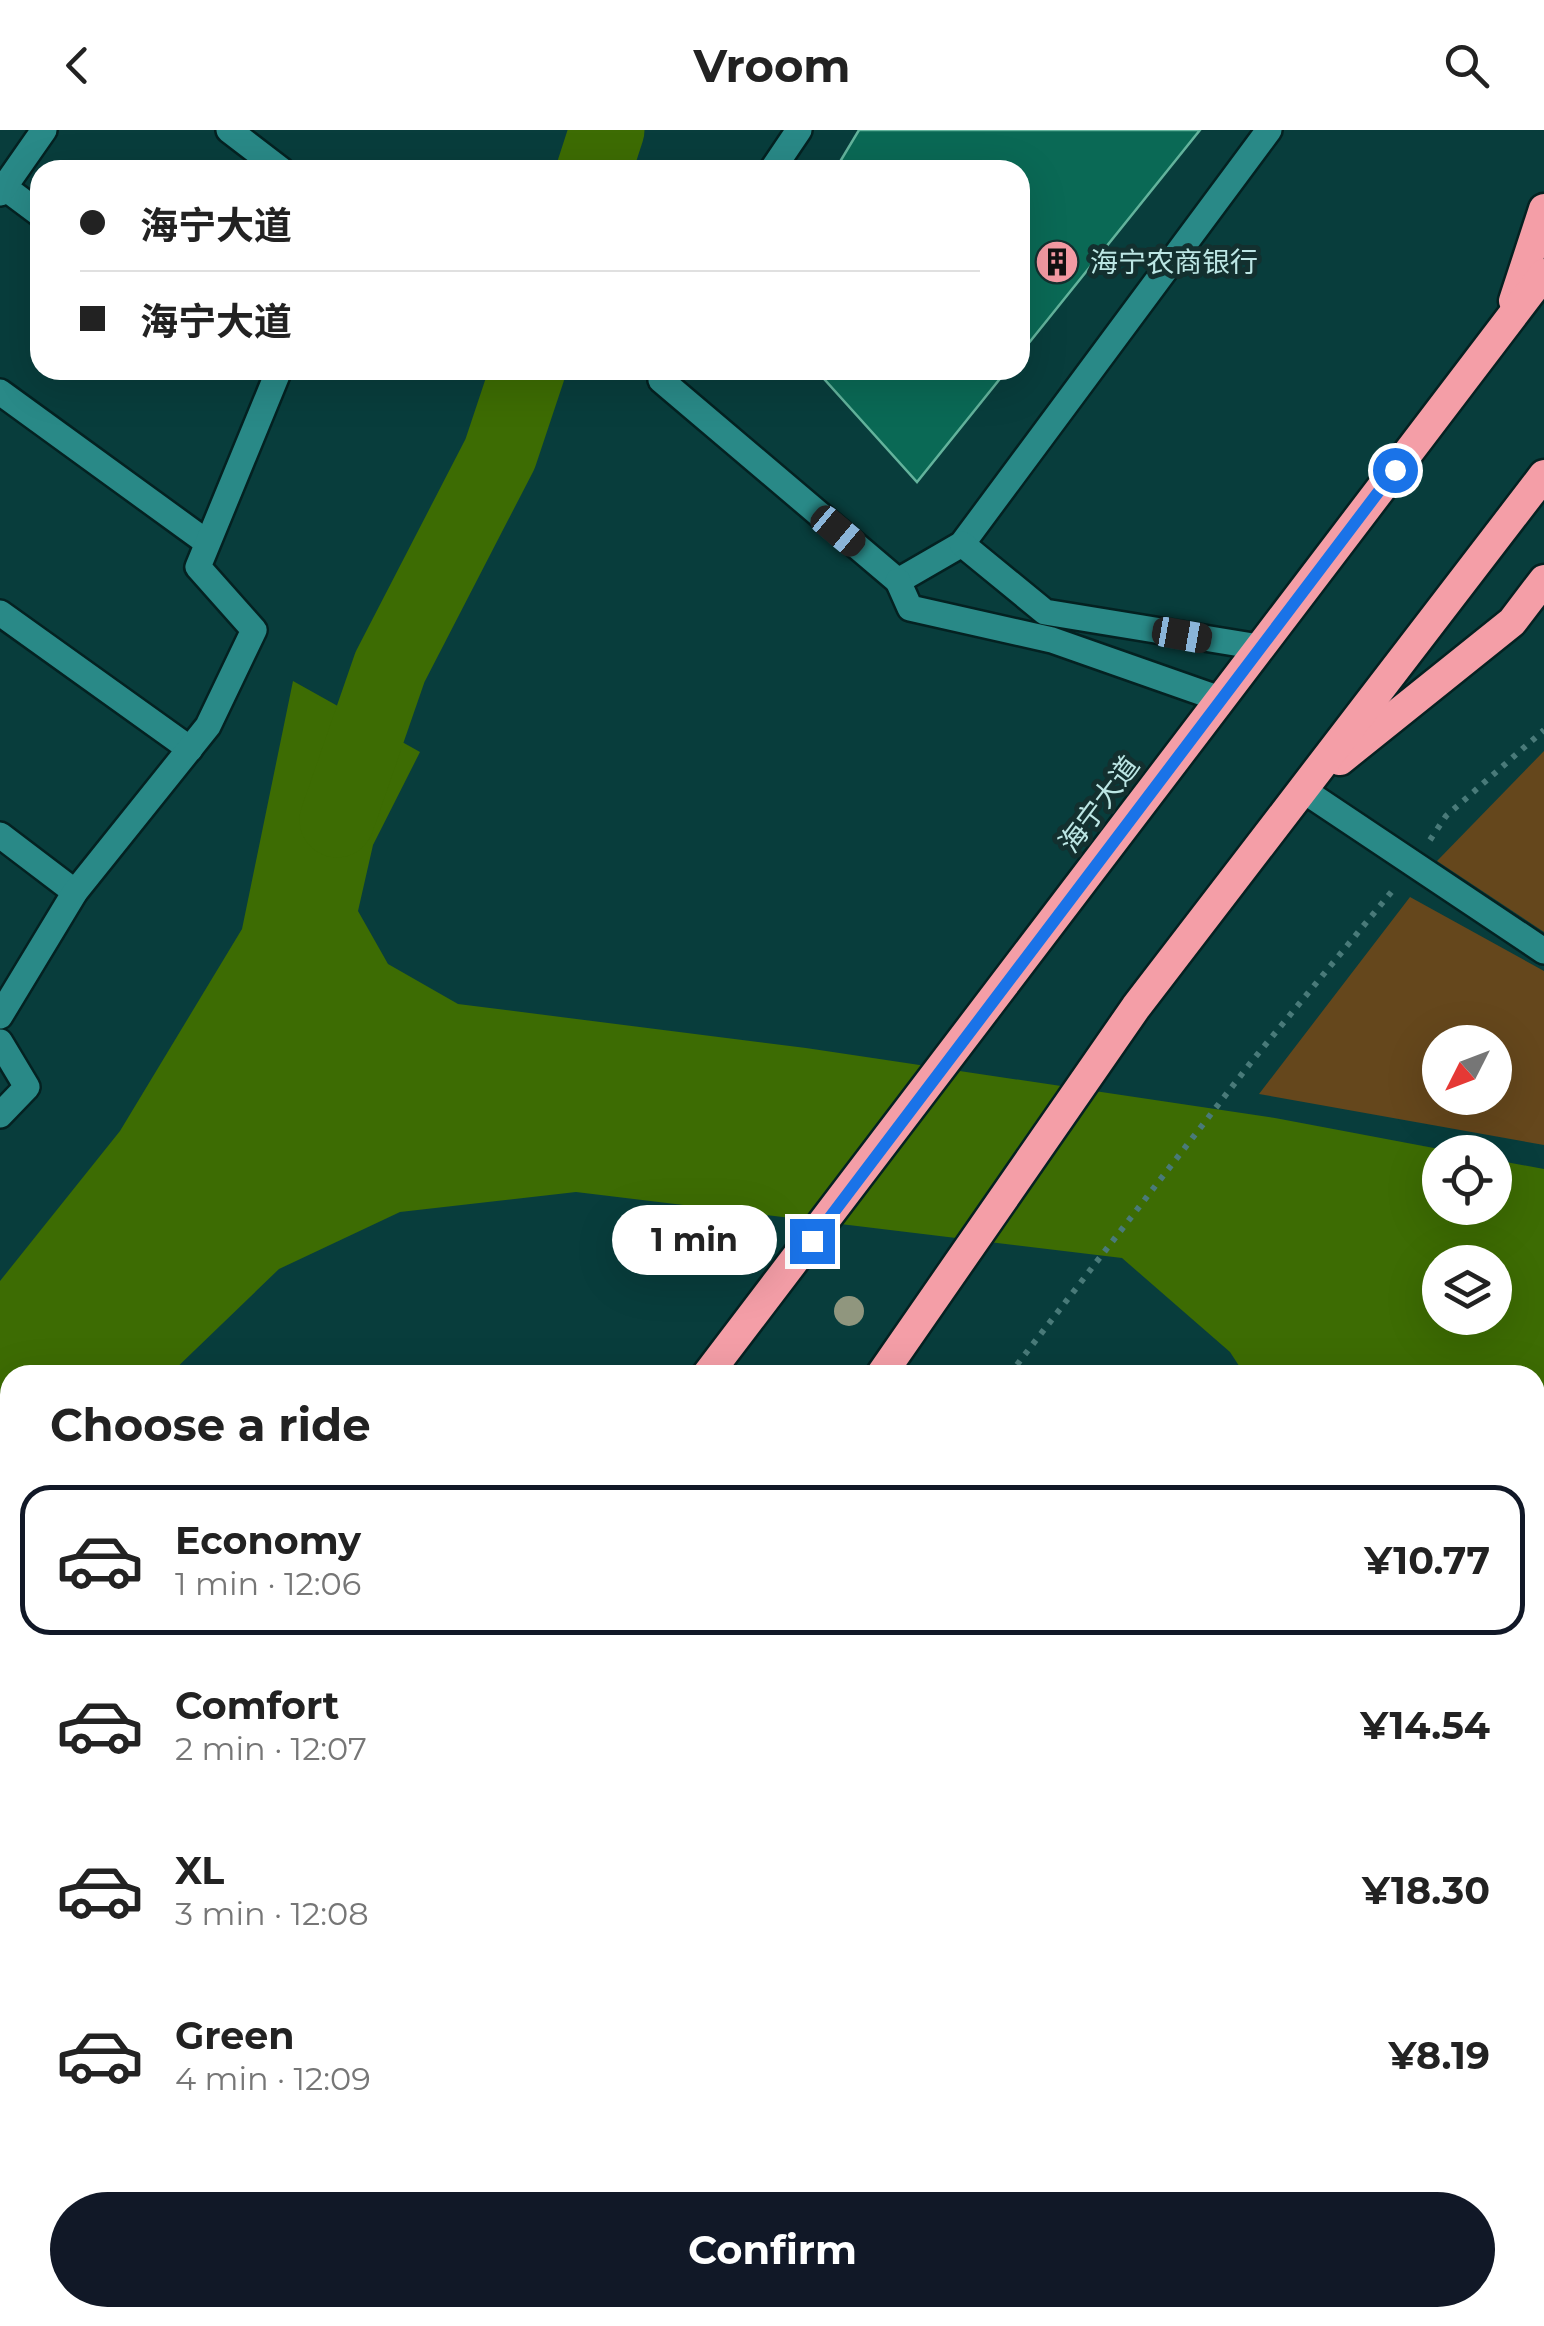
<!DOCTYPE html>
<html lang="en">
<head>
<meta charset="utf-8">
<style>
	:root { --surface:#fff; --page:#f2f2f2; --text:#222; --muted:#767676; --line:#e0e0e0; --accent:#111827 }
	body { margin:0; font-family:Montserrat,"Noto Sans SC",sans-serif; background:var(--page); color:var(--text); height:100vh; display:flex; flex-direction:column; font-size:38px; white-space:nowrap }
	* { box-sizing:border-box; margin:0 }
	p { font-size:32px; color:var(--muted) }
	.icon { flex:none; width:55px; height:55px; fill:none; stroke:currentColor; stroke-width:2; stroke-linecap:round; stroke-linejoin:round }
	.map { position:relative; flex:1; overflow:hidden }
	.side { position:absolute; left:0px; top:1235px; width:1545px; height:962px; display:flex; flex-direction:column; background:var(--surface); border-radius:30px 30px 0 0; box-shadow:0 10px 40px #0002 }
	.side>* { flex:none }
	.guide { position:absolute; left:30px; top:30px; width:1000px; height:220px; border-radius:30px; box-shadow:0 10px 40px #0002; display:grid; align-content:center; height:220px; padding:0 50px; background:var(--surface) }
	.needle { width:65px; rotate:228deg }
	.fabs { position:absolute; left:1422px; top:895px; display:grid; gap:20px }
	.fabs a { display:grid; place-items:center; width:90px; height:90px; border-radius:50%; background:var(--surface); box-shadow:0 10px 40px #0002; font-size:50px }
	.end { position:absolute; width:45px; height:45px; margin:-22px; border:12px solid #1a73e8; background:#fff; box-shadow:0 0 0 5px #fff }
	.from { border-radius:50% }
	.bubble { position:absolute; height:70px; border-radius:35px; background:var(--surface); box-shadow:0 10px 40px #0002; font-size:32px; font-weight:700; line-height:70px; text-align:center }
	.car { position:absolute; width:30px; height:60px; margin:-30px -15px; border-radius:12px; box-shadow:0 0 8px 2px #0007; background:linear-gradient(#222 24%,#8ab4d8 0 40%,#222 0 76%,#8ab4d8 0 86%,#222 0) }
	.guide b { display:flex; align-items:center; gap:35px; height:95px; font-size:38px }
	.guide b+b { border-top:2px solid var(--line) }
	.guide i { width:25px; height:25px; background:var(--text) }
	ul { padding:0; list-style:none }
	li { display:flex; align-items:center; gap:30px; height:150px; margin:0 20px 15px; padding:0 30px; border:5px solid transparent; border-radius:30px }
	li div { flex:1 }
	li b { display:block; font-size:38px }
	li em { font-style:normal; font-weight:700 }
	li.active { border-color:var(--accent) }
	li>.icon { width:90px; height:90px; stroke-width:1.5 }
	h2 { padding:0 50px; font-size:45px; line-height:120px }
	.button { display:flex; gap:20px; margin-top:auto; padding:20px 50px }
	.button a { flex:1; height:115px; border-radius:60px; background:var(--accent); color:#fff; font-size:40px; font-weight:700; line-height:115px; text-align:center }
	header { display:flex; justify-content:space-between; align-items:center; height:130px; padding:0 50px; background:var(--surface); font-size:45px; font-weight:700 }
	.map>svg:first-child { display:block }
</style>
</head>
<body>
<header><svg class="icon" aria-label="back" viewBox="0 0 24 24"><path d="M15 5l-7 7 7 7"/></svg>Vroom<svg class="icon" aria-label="search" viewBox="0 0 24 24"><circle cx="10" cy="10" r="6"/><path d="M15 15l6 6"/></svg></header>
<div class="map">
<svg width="1544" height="2196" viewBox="0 0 1544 2196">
	<rect width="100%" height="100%" fill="#083d3c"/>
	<g fill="#65471c" fill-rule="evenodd">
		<polygon points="1544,621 1544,802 1437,731"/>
		<path d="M1410 767 1544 841V1015L1259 964ZM1440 912H1495V968H1440Z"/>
	</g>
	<path fill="#3d6c03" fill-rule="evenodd" d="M293 551 420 622 373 715 358 781 388 834 458 874 806 918 1275 988 1455 1022H1440V1078H1495V1030L1544 1039V1626L1535 1633V1245H1245L1230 1222 1122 1128 576 1062 400 1082 279 1139 169 1245H10V1398L0 1408V1151L120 1001 242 799ZM1440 1132H1495V1188H1440Z"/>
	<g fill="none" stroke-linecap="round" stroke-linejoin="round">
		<g stroke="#3d6c03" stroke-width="75">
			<polyline points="594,40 607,0"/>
			<polyline points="337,690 390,537 500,324 528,240"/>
		</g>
	</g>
	<g fill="#0a6955" stroke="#63b39c" stroke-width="2.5">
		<polygon points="859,0 1200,0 1020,224 1020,40 835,40"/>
		<polygon points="816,240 1007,240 917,352"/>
		<polygon points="761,2188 1111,2188 1110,2196 763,2196"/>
	</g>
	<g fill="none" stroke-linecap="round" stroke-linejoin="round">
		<g stroke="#042121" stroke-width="30">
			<g id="minor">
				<polyline points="229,0 281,40"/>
				<polyline points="772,40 799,0"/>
				<polyline points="0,54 40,84"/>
				<polyline points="0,63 44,0"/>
				<polyline points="665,240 661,250 898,451 962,414 1269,0"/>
				<polyline points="0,262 205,411"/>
				<polyline points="962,414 1045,482 1259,517"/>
				<polyline points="898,451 910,478 1052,510 1220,569"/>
				<polyline points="0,483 190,619"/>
				<polyline points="1303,660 1544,821"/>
				<polyline points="0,705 75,762"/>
				<polyline points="0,886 75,762 208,596 254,500 198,437 279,240"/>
				<polyline points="0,912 27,957 0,985"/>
				<polyline points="0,1341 10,1348"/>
				<polyline points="0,1836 10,1821"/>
				<polyline points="1535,2099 1544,2074"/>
				<polyline points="1501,2196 1504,2188"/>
			</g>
		</g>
		<g stroke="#042121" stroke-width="35">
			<g id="highway">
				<polyline points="1514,171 1544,79"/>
				<polyline points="1340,630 1512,492 1544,450"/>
				<polyline points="707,1245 1544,144"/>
				<polyline points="881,1245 1136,877 1544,345"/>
				<polyline points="0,2145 10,2133"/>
				<polyline points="141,2196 147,2188"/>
			</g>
		</g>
		<g stroke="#497a79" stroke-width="6" stroke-dasharray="5 8" stroke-linecap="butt">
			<polyline points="1430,710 1446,686 1544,600"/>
			<polyline points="1009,1245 1252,931 1393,760"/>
			<polyline points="293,2196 300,2188"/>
		</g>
		<use href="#minor" stroke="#298987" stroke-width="25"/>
		<use href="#highway" stroke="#f49ea7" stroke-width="30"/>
	</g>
	<circle fill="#90967e" cx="849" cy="1181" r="15"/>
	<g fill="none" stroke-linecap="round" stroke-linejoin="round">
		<polyline stroke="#1a73e8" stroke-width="12" points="812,1111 1395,340"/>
	</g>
	<defs>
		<g id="building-disc" transform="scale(2.25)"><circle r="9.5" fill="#f49aa3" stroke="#13302f"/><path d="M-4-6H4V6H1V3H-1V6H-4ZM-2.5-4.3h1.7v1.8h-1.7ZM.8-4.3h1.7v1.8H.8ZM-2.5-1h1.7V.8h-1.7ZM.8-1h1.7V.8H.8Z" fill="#111"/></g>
	</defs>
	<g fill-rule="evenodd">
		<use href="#building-disc" x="1057" y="132"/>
	</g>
	<g text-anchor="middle" stroke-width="10" stroke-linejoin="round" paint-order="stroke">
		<g font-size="28" fill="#bce6e4" stroke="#13302f" text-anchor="start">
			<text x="1090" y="142">海宁农商银行</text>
		</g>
		<g font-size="28" fill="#bce6e4" stroke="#13302f">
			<text transform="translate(1099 674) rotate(-53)" y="10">海宁大道</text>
		</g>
	</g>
</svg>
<div class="fabs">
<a><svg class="needle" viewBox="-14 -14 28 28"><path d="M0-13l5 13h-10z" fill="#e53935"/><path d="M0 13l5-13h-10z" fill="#767676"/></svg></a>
<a><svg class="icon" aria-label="locate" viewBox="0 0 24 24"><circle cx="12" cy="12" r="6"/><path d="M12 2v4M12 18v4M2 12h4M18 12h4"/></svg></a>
<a><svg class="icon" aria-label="layers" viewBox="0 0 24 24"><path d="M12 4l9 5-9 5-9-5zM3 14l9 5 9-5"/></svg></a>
</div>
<i class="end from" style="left:1395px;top:340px"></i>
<i class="end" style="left:812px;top:1111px"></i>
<div class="bubble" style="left:612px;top:1075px;width:165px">1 min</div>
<i class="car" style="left:838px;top:401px;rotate:130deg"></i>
<i class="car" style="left:1182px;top:505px;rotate:100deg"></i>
<div class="guide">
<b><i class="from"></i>海宁大道</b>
<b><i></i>海宁大道</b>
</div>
<section class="side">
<h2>Choose a ride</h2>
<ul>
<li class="active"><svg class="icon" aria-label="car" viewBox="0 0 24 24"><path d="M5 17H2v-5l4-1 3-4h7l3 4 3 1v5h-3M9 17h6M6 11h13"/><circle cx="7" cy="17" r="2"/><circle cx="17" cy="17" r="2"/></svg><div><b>Economy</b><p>1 min · 12:06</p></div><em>¥10.77</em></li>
<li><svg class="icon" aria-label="car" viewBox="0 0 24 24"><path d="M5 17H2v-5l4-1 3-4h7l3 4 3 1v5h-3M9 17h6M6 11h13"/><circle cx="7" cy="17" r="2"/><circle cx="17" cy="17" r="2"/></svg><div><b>Comfort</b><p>2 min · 12:07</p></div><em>¥14.54</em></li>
<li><svg class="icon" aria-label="car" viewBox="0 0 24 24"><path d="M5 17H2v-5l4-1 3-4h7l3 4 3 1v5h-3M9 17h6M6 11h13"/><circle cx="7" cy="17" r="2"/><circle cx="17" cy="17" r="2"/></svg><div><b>XL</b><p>3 min · 12:08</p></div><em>¥18.30</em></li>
<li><svg class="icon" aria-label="car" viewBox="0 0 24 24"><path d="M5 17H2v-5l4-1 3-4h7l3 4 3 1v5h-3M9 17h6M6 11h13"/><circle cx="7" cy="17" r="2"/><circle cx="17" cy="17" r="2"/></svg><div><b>Green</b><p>4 min · 12:09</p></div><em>¥8.19</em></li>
</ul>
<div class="button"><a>Confirm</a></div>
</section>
</div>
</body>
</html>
